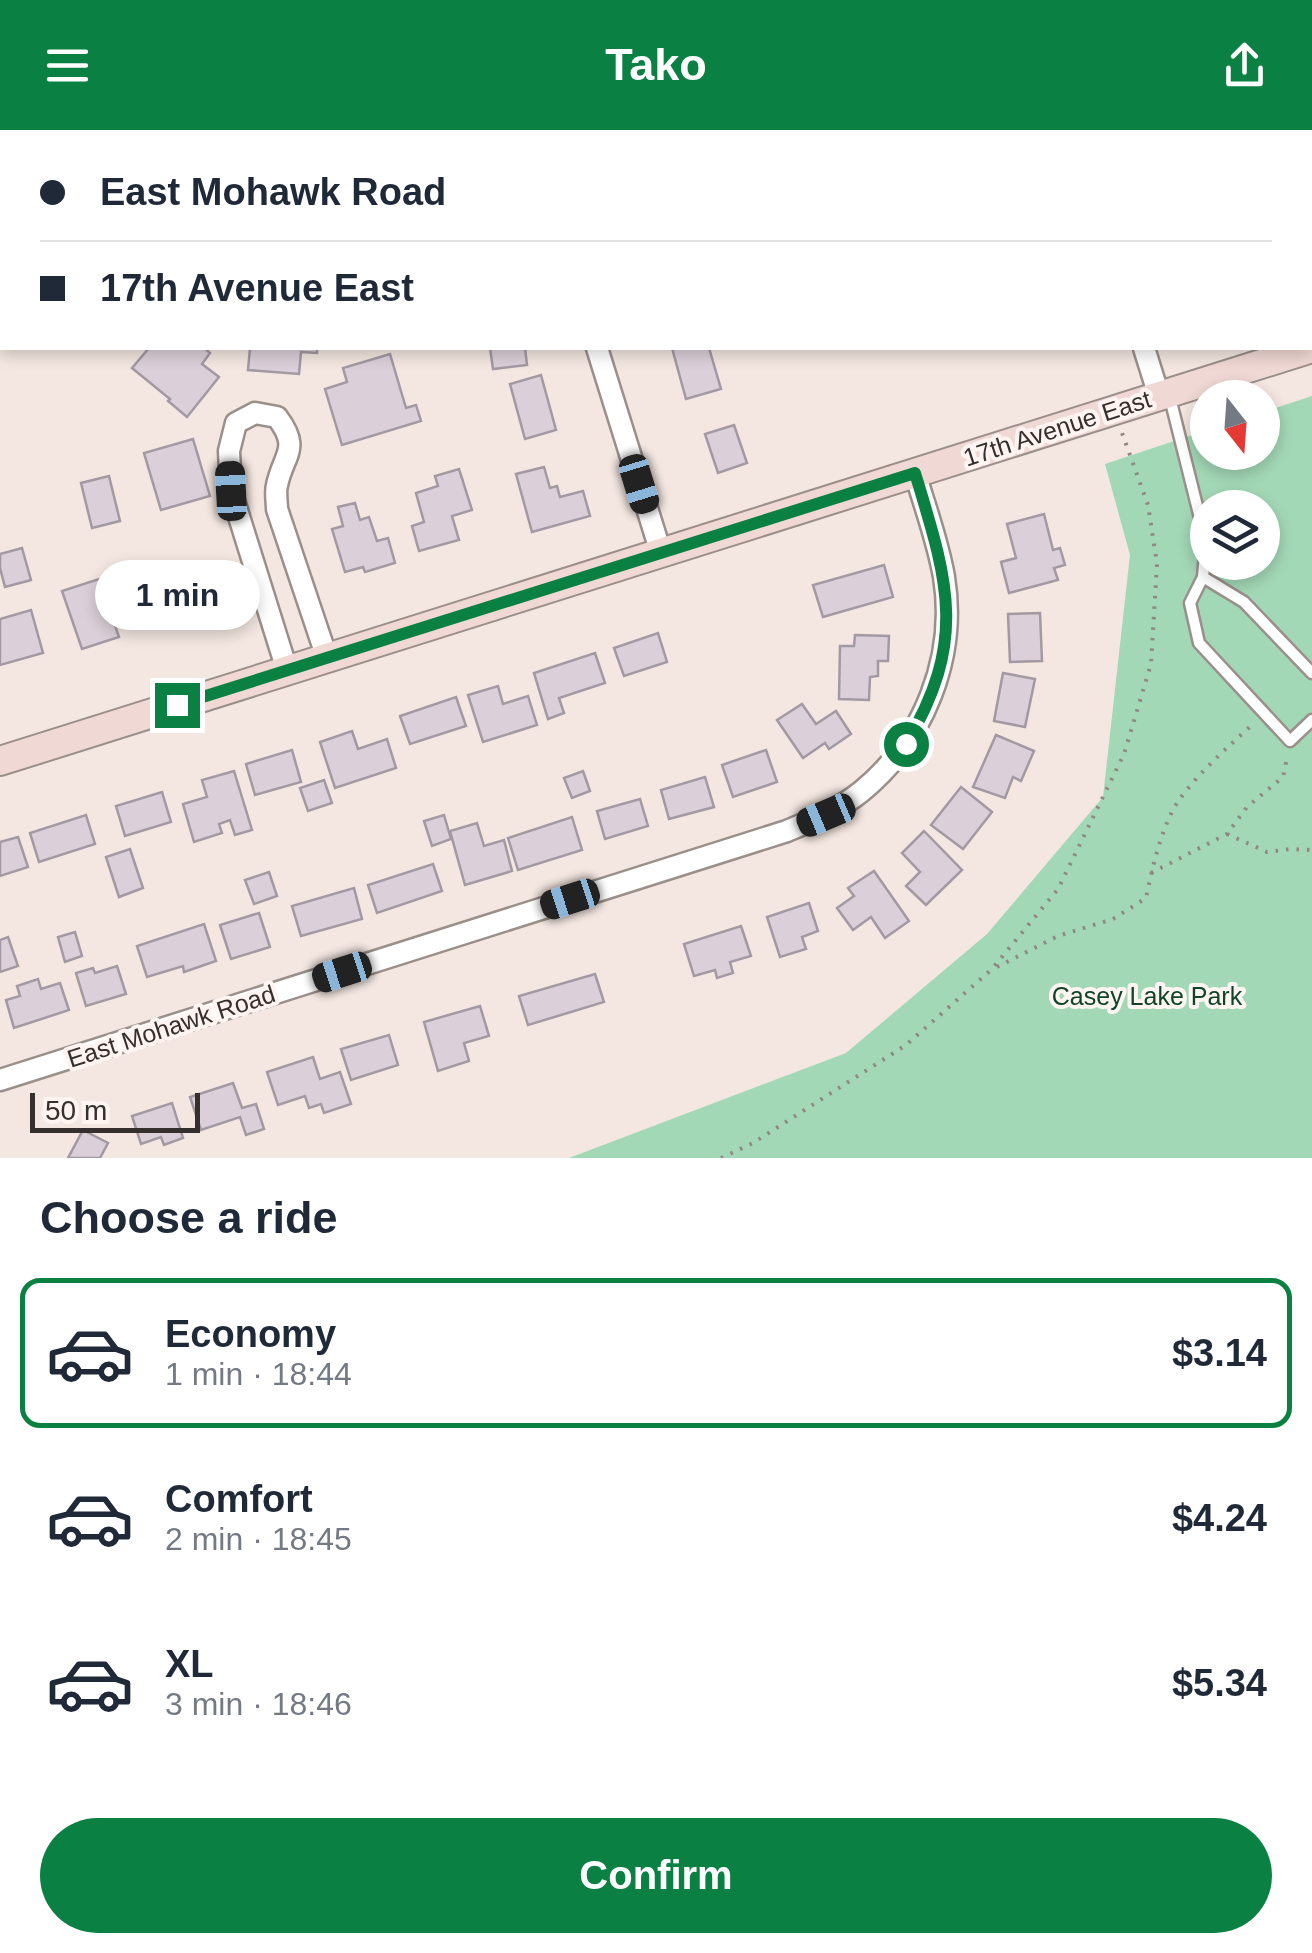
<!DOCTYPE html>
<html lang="en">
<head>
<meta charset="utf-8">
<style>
	:root { --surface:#fff; --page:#f6f6f7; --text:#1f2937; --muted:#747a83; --line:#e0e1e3; --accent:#0b8043 }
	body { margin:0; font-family:Helvetica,sans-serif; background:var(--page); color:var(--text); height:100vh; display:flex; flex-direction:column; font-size:38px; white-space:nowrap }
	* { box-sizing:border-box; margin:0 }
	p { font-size:32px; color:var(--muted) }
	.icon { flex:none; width:55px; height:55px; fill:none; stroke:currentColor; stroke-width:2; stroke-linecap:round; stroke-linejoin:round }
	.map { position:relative; height:1028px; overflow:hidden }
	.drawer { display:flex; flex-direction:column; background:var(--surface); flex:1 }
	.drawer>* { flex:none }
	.hud { position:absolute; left:0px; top:0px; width:1312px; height:220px; box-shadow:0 5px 15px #0003; display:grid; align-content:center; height:220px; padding:0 40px; background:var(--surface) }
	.needle { width:65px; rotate:163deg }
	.buttons { position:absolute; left:1190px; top:250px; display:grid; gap:20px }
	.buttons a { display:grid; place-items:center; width:90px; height:90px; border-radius:50%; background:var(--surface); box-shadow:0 5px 15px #0003; font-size:50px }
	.scale { position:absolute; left:30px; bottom:25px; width:170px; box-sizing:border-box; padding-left:10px; border:5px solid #35302e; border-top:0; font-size:28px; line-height:35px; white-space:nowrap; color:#35302e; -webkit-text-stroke:8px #fef5f2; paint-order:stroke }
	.end { position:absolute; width:45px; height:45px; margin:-22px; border:12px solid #0b8043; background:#fff; box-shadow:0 0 0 5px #fff }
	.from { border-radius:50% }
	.bubble { position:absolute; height:70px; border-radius:35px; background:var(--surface); box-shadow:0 5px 15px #0003; font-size:32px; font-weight:700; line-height:70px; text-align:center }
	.car { position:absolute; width:30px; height:60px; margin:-30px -15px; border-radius:12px; box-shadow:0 0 8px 2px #0007; background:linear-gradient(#222 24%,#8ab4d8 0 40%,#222 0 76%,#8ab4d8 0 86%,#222 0) }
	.hud b { display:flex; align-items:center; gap:35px; height:95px; font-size:38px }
	.hud b+b { border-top:2px solid var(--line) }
	.hud i { width:25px; height:25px; background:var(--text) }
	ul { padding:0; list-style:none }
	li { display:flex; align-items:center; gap:30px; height:150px; margin:0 20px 15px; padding:0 20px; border:5px solid transparent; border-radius:20px }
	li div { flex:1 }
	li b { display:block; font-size:38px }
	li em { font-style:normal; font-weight:700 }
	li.current { border-color:var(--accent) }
	li>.icon { width:90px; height:90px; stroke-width:1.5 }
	h2 { padding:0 40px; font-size:45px; line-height:120px }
	.button { display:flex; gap:20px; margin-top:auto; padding:20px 40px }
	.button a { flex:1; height:115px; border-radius:60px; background:var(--accent); color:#fff; font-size:40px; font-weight:700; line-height:115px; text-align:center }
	header { display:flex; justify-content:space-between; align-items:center; height:130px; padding:0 40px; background:var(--accent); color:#fff; font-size:45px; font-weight:700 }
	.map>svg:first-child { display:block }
</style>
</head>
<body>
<header><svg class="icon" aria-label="menu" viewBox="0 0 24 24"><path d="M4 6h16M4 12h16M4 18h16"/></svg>Tako<svg class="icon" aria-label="share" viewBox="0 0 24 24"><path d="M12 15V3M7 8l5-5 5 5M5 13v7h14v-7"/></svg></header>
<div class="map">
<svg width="1312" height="1028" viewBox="0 0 1312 1028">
	<rect width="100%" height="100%" fill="#f4e7e1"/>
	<path fill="#a3d8b6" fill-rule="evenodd" d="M1312 266V1028H569L846 923 987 804 1103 667 1130 425 1105 334 1207 300 1208 322H1262L1263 282ZM1208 378H1262V432H1208Z"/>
	<g fill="#dbd0d9" stroke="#a399a2" stroke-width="2.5">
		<rect x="32" y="0" width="45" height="2"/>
		<polygon points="389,0 452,0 453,2 390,2"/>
		<rect x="798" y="0" width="49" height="2"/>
		<polygon points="149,218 204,218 210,223 202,234 219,247 187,287 168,271 170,269 132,238"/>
		<polygon points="250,218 317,218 317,223 301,222 299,244 248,240"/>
		<polygon points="490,218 525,218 527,235 493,239"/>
		<polygon points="672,218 709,218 721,259 686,269"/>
		<polygon points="390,224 406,278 416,275 421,291 342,315 325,259 347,252 343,238"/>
		<polygon points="541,245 556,300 525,309 510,254"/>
		<polygon points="734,295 747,333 718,343 705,304"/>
		<polygon points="193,309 210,366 161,380 144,323"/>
		<polygon points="544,337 550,358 557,356 560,367 583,361 590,386 532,402 516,344"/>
		<polygon points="459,339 472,380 452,386 459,410 419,421 412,396 424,392 416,363 438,356 435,346"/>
		<polygon points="109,346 120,391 92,398 81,353"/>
		<polygon points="355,373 360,390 369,387 377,411 388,408 395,433 365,442 363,437 345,442 332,399 343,396 338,377"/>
		<polygon points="1044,384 1053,420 1060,418 1065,435 1054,438 1058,450 1009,463 1001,432 1016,428 1007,394"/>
		<polygon points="22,418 31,450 5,457 0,438 0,424"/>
		<polygon points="884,435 893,467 823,487 813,455"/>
		<polygon points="99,449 119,507 82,519 62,461"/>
		<polygon points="31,480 43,523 0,535 0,489"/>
		<polygon points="1040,483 1042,531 1010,532 1008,484"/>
		<polygon points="658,503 667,532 624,546 614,518"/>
		<polygon points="855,505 889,506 888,531 878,531 878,546 870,547 869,570 839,569 840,516 854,516"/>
		<polygon points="595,523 605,553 559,568 564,583 548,589 534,543"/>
		<polygon points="1003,543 1035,549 1025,597 994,591"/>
		<polygon points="498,556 503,574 528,566 537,595 483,612 468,565"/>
		<polygon points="456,567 466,596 410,614 400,586"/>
		<polygon points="802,574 816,594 836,581 851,604 829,619 825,613 803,628 777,590"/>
		<polygon points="352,601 358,619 387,609 396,638 335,658 320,612"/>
		<polygon points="996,605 1034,621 1021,651 1013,647 1005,668 973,657"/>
		<polygon points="292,620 301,652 255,665 246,634"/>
		<polygon points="766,620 777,652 733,667 722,635"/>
		<polygon points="234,641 252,700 235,705 230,690 219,694 222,703 194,712 183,674 207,667 202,650"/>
		<polygon points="583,641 590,661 572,668 564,648"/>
		<polygon points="705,647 714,677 669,689 661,660"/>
		<polygon points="324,650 332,673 308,681 300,658"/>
		<polygon points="961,657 992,682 963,719 931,695"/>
		<polygon points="162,662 171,692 125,706 116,676"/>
		<polygon points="640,669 648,696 605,709 597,681"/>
		<polygon points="86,685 95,714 39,732 30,703"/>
		<polygon points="444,685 451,709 432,716 424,691"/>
		<polygon points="572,687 582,720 518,740 508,708"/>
		<polygon points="477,693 484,716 504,710 512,741 465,755 450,701"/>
		<polygon points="924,701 962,740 926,775 906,756 920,742 902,723"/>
		<polygon points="18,707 28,737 0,746 0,712"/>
		<polygon points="130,719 143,758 119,767 106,727"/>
		<polygon points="433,734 442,761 377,783 368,755"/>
		<polygon points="874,741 909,791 885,808 871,787 853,800 837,778 854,766 848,758"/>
		<polygon points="269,742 277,766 254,774 245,750"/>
		<polygon points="354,758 362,789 301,806 292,776"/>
		<polygon points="809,773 818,801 802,807 806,819 780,827 767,787"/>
		<polygon points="259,783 270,817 231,829 220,795"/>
		<polygon points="204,794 216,831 184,842 183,836 147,847 137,816"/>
		<polygon points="741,796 751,826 730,832 733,843 717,848 715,840 694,846 684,814"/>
		<polygon points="75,802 82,826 65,832 58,807"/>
		<polygon points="8,807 18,836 0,842 0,810"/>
		<polygon points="117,836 126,864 86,876 76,843 93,838 95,843"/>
		<polygon points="595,844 604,872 528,895 519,866"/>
		<polygon points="38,849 41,859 60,853 69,880 14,898 6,870 20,866 17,856"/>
		<polygon points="480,876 489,906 464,913 469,931 438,941 424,892"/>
		<polygon points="389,905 398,935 351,950 341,919"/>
		<polygon points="313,927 320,949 340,942 351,974 324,983 321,974 309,978 305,966 278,975 267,942"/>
		<polygon points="233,953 242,978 256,974 264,999 246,1005 240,987 201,1000 190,967"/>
		<polygon points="172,973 183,1008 164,1015 161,1007 141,1014 132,986"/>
		<polygon points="83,1000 108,1013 100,1028 68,1028"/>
	</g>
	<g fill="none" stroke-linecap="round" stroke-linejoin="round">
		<g stroke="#9b8f8a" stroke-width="15">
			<g id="lane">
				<polyline points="1169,264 1206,412 1203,447 1190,473 1199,513 1290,611 1312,590"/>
				<polyline points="1203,447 1244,472 1312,543"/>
			</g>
		</g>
		<g stroke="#9b8f8a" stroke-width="25">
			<g id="street">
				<polyline points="1077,0 1077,2"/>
				<polyline points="724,2 724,0"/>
				<polyline points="597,218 661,423"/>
				<polyline points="1144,218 1159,266"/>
				<path d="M287 540 231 361 229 321 236 293 255 283 277 287C301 319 284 323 277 355 275 362 277 372 277 379L327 528"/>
				<path d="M0 950 787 701C813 690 840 679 862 661 924 610 957 527 944 447 938 412 925 377 915 343"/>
			</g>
		</g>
		<g stroke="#9b8f8a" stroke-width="32">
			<polyline id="secondary" points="0,631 1312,218"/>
		</g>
		<g stroke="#908783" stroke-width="4" stroke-dasharray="2.5 8" stroke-linecap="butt">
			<polyline points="1227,704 1267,722 1291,719 1312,720"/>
			<polyline points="1151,743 1227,704 1247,677 1283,647 1287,628"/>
			<path d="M997 837 1058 806 1113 789 1146 768C1152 740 1158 712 1170 686 1182 657 1230 615 1253 594"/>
			<polyline points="721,1028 753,1013 906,915 992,839 1058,759 1124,624 1151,534 1157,434 1148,375 1122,303"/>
		</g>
		<use href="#lane" stroke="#fff" stroke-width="10"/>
		<use href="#street" stroke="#fff" stroke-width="20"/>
		<use href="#secondary" stroke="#f0d8d4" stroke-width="28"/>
	</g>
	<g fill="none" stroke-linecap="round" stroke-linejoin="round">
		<path stroke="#0b8043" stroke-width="12" d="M177 575 915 343C948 452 968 510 906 614"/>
	</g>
	<g text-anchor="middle" stroke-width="8" stroke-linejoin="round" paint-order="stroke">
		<g font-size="25" fill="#35302e" stroke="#fef5f2">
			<text transform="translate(1057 298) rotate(-18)" y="9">17th Avenue East</text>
			<text transform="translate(171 896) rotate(-18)" y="9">East Mohawk Road</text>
		</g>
		<g font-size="25" fill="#0f4429" stroke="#fef5f2">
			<text x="1147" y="875">Casey Lake Park</text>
		</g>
	</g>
</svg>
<div class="buttons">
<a><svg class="needle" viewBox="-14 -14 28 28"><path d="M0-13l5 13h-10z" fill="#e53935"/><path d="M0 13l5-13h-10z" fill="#747a83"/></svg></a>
<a><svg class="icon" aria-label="layers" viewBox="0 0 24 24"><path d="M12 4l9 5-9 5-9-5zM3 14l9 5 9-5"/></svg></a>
</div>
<div class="scale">50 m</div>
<i class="end from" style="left:906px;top:614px"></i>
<i class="end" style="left:177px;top:575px"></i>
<div class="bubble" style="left:95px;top:430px;width:165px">1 min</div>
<i class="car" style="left:639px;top:354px;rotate:163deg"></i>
<i class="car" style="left:231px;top:361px;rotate:357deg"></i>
<i class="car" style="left:826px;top:685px;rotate:247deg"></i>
<i class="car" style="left:570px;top:769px;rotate:252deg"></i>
<i class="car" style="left:342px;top:842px;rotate:252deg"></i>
<div class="hud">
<b><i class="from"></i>East Mohawk Road</b>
<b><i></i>17th Avenue East</b>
</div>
</div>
<section class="drawer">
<h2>Choose a ride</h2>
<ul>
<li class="current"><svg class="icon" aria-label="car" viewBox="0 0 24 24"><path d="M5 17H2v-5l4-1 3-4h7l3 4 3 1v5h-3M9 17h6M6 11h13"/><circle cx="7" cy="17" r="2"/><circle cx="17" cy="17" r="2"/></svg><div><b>Economy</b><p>1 min · 18:44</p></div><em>$3.14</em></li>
<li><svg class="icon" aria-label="car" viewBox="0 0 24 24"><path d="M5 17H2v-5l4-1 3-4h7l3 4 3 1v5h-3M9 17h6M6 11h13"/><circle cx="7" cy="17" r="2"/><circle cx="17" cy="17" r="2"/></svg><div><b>Comfort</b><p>2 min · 18:45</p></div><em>$4.24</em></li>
<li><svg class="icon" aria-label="car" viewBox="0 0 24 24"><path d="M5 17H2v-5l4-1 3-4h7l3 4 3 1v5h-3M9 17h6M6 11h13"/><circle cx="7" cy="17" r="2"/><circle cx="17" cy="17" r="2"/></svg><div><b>XL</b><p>3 min · 18:46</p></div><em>$5.34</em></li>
</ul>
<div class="button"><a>Confirm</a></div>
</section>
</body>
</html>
